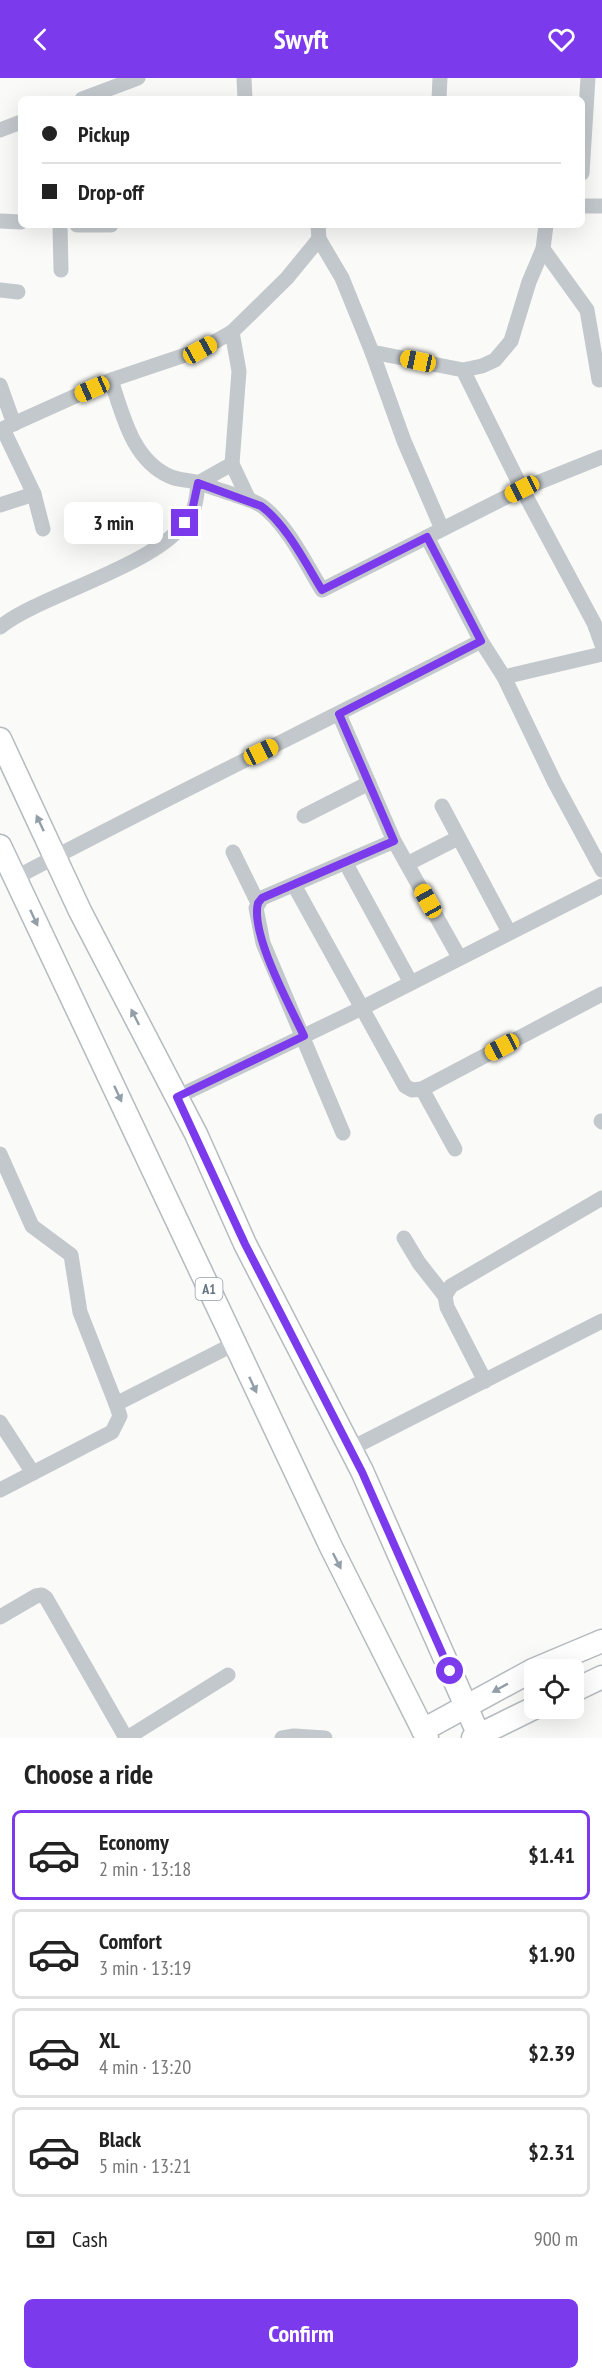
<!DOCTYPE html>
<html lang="en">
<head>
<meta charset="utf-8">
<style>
	:root { --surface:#fff; --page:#f2f2f2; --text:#222; --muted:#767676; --line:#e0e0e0; --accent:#7c3aed }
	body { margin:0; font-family:"PT Sans Narrow",sans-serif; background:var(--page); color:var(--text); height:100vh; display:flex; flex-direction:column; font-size:22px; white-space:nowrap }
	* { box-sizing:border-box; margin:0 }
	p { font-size:20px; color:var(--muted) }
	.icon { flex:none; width:33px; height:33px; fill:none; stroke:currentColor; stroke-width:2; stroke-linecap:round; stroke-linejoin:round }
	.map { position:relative; height:1660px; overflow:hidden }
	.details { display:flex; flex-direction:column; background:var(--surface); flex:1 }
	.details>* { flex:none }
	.top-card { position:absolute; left:18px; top:18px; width:567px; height:132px; border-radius:9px; box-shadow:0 6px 24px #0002; display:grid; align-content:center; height:132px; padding:0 24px; background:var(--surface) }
	.fabs { position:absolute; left:524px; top:1581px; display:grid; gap:12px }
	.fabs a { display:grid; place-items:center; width:60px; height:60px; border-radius:9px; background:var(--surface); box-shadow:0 6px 24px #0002; font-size:30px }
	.end { position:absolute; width:27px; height:27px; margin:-14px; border:8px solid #7c3aed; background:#fff; box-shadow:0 0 0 3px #fff }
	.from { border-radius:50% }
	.bubble { position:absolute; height:42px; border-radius:9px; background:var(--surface); box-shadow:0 6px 24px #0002; font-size:20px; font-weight:700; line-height:42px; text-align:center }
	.car { position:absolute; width:18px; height:36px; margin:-18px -9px; border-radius:8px; box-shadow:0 0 4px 2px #0007; background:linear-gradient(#f5c518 24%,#345 0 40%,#f5c518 0 76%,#345 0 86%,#f5c518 0) }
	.top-card b { display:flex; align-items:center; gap:21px; height:57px; font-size:22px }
	.top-card b+b { border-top:2px solid var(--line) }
	.top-card i { width:15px; height:15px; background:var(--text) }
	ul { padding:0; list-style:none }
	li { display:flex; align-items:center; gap:18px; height:90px; margin:0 12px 9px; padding:0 12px; border:3px solid var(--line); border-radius:9px }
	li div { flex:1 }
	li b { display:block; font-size:22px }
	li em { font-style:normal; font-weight:700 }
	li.active { border-color:var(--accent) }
	li>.icon { width:54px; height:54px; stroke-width:1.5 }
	h2 { padding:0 24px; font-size:27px; line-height:72px }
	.pay { display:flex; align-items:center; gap:15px; height:66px; padding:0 24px; font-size:22px }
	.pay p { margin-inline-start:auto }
	.button { display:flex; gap:12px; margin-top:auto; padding:12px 24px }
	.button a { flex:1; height:69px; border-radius:9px; background:var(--accent); color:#fff; font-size:24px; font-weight:700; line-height:69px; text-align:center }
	header { display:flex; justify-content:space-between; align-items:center; height:78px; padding:0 24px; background:var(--accent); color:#fff; font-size:27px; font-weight:700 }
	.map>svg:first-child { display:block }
</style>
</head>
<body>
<header><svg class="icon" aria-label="back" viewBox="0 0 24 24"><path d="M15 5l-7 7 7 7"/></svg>Swyft<svg class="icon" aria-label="heart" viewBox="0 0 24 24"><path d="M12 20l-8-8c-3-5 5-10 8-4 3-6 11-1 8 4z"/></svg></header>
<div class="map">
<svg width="602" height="1660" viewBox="0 0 602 1660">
	<rect width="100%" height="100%" fill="#fafaf8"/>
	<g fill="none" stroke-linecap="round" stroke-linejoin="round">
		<g stroke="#b5babe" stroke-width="25">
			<g id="primary">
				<polyline points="0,661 80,833 196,1056 245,1166 362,1393 480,1660"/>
				<polyline points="0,768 331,1469 427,1660"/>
				<polyline points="573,1613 602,1599"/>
				<polyline points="423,1652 533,1592 602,1563"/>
				<polyline points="473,1660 534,1630"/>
			</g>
		</g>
		<g stroke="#c3c8cc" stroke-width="15">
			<polyline points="244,0 245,21"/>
			<polyline points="82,21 138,0"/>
			<polyline points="439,21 440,0"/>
			<polyline points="0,52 21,44"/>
			<polyline points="582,95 588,0"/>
			<polyline points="582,128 602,128"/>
			<polyline points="0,143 21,144"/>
			<polyline points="60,147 61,192"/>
			<polyline points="77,147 111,147"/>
			<polyline points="318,147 319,161 342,200 372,274 463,292 522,411 594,545 602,567"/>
			<polyline points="543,171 587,232 599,302"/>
			<polyline points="0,212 18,214"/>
			<polyline points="232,254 239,293 232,386 249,422"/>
			<polyline points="372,274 404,363 442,451"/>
			<polyline points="463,292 482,288 495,282 511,263 529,204 543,171 546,147"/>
			<path d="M111 302C123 337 132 381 169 398 177 402 187 402 196 404 206 407 216 411 226 414 240 419 257 422 268 433 291 454 306 486 322 512L522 411 602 379"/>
			<polyline points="0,307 14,346"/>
			<polyline points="3,351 34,416 43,451"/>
			<polyline points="0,352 111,302 200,272 232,254 287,200 319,161"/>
			<polyline points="0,427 34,416"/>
			<polyline points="427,459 481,563 504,599 555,705 602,792"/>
			<path d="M0 549C46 513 169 486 193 432 197 423 197 414 198 405L232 386"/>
			<polyline points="504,599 602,576"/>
			<polyline points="339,636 394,763 459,879"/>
			<polyline points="442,728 509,854"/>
			<polyline points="304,738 369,705"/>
			<polyline points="233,774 258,825"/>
			<polyline points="345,784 411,905"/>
			<polyline points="407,786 458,760"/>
			<path d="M15 800C169 718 326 643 481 563"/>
			<polyline points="602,808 362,930 405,1008 412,1012 422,1011 602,916"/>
			<polyline points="422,1011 455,1071"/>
			<polyline points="177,1019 362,930 294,807"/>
			<polyline points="601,1043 602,1044"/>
			<polyline points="343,1055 263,865 256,830 262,820 394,763"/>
			<polyline points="0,1076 32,1148 71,1177 80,1234 116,1326"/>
			<polyline points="404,1160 419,1185 445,1218"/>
			<polyline points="485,1303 447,1229 445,1218 451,1208 602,1120"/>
			<polyline points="0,1344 33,1395"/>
			<polyline points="350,1371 602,1243"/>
			<polyline points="0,1412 112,1354 120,1338 116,1326 234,1266"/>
			<polyline points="0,1539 36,1518 42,1517 46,1520 126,1660"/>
			<polyline points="127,1660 228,1597"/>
			<polyline points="282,1660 294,1658 325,1660"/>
		</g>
		<use href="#primary" stroke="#fff" stroke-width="22"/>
	</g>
	<defs><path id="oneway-solid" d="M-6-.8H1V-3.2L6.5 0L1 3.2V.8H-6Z" transform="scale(1.5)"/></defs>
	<g fill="#939fa8">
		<use href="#oneway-solid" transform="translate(40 745) rotate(-115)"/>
		<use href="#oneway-solid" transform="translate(34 840) rotate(65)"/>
		<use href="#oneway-solid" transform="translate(135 939) rotate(-117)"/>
		<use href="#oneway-solid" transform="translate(118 1016) rotate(65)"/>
		<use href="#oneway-solid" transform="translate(253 1307) rotate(65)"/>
		<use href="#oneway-solid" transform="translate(337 1483) rotate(63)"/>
		<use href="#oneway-solid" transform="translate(500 1610) rotate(151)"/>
	</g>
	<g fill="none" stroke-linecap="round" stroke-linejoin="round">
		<path stroke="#7c3aed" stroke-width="8" d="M185 445 192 433 198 405 261 428C286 446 306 486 322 512L427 459 481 563 339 636 394 763 262 820 258 825C250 856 290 928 304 958L177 1019 245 1166 362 1394 450 1593"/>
	</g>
	<g text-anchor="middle" stroke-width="6" stroke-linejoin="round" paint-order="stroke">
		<rect fill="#fff" stroke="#939fa8" stroke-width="1.5" x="195.5" y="1200" width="27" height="22" rx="4.5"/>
		<g font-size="14" font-weight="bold" fill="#657683">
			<text x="209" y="1216">A1</text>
		</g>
	</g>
</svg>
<div class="fabs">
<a><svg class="icon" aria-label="locate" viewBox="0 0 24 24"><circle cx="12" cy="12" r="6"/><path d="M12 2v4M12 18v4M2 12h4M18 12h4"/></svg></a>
</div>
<i class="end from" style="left:450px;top:1593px"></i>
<i class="end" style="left:185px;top:445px"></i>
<div class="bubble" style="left:64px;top:424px;width:99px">3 min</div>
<i class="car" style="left:200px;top:272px;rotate:61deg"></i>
<i class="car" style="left:418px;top:283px;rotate:282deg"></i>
<i class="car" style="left:92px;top:311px;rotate:246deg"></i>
<i class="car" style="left:522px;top:411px;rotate:243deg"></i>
<i class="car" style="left:261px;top:674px;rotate:64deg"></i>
<i class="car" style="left:428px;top:823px;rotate:331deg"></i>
<i class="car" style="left:502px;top:969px;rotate:242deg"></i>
<div class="top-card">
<b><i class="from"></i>Pickup</b>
<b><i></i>Drop-off</b>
</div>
</div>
<section class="details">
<h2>Choose a ride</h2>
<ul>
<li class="active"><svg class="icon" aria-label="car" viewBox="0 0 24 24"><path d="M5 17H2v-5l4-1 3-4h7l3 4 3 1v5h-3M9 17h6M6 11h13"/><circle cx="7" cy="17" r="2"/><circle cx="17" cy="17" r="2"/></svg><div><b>Economy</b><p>2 min · 13:18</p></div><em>$1.41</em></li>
<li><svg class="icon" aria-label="car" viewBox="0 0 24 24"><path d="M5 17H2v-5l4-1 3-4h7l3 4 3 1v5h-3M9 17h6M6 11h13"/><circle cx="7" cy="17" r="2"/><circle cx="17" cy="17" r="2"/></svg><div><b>Comfort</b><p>3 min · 13:19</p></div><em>$1.90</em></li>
<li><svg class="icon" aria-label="car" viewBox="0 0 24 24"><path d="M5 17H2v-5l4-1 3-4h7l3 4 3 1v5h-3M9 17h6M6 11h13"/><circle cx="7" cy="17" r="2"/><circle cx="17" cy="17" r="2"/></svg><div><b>XL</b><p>4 min · 13:20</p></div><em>$2.39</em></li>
<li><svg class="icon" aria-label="car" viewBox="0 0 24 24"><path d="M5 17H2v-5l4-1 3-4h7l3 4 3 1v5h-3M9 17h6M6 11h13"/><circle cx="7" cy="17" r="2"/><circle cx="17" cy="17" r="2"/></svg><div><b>Black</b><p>5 min · 13:21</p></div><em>$2.31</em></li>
</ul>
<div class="pay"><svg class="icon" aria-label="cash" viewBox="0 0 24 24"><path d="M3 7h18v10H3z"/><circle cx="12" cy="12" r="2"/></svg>Cash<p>900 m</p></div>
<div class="button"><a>Confirm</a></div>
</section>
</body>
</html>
